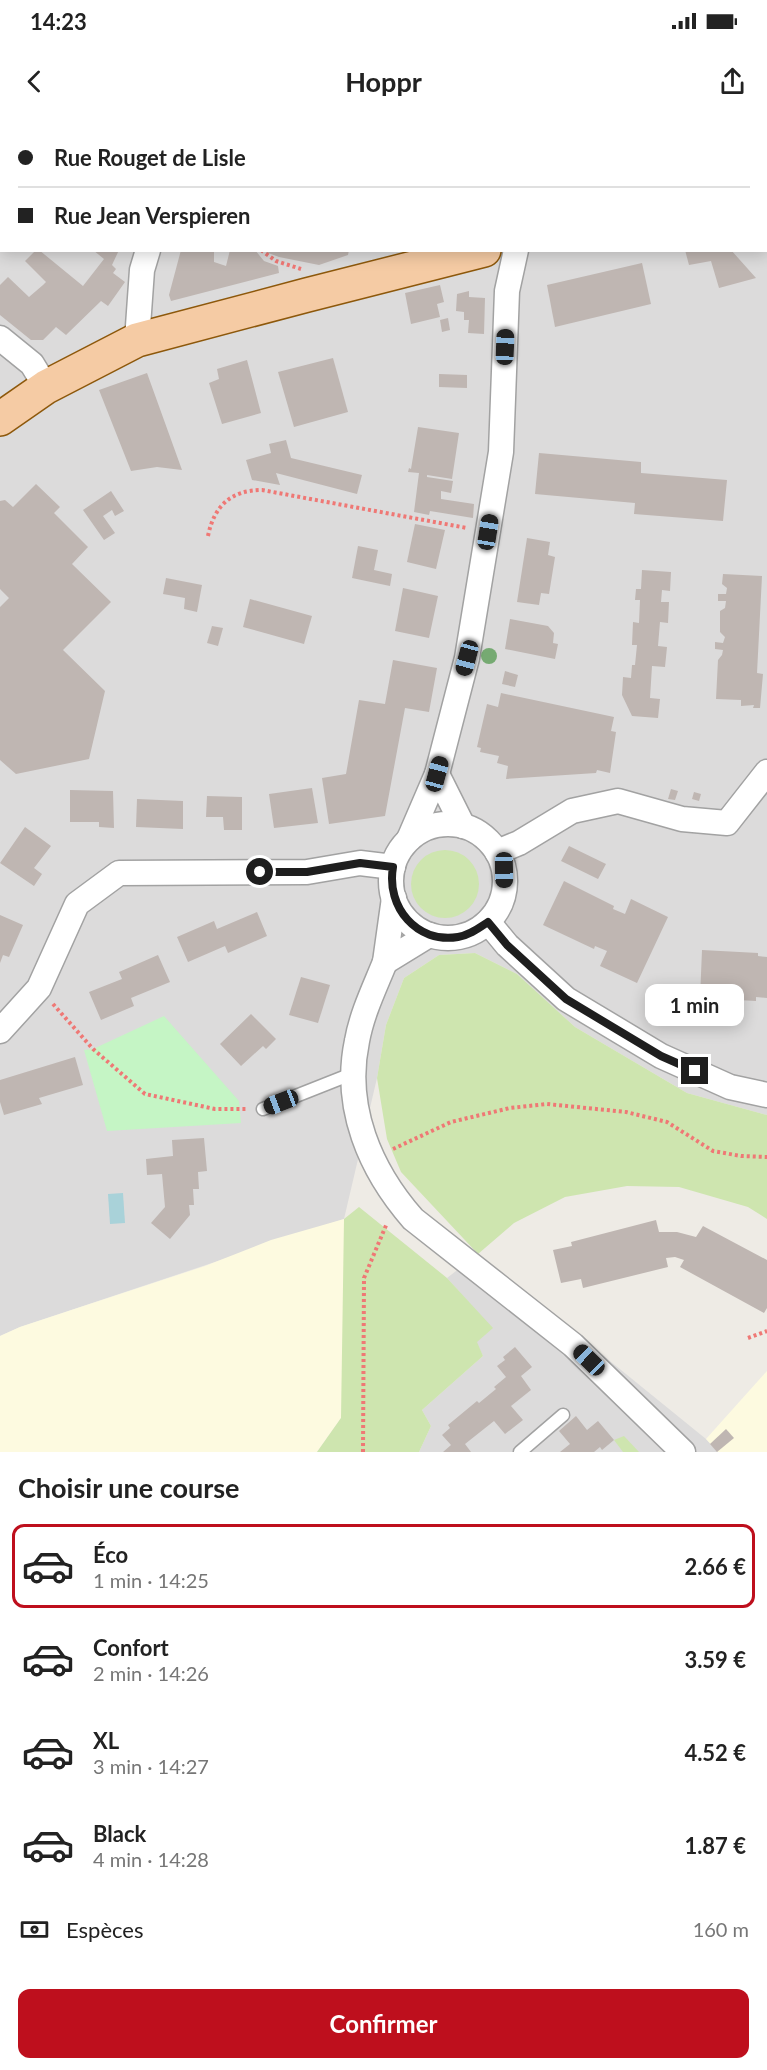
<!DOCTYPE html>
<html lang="fr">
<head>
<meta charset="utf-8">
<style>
	:root { --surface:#fff; --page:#f2f2f2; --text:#222; --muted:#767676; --line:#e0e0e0; --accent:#be0f1d }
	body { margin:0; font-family:Lato,sans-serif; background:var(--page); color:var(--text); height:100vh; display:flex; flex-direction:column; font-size:22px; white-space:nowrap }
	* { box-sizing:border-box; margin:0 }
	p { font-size:20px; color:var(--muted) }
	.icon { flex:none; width:33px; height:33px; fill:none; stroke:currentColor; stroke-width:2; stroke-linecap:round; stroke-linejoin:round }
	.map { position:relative; height:1332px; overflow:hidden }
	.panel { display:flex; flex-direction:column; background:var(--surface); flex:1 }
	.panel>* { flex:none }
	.hud { position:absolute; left:0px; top:0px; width:768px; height:132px; box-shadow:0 3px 15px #0003; display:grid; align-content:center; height:132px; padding:0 18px; background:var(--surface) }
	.end { position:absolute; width:27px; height:27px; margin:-14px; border:8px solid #1e1e1e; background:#fff; box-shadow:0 0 0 3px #fff }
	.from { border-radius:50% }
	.bubble { position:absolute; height:42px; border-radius:12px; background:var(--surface); box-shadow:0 3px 15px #0003; font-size:20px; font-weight:700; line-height:42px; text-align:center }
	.car { position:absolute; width:18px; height:36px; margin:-18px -9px; border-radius:8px; box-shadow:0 0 4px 2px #0007; background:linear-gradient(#222 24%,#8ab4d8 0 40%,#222 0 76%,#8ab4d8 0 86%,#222 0) }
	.hud b { display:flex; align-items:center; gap:21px; height:57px; font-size:22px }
	.hud b+b { border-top:2px solid var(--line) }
	.hud i { width:15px; height:15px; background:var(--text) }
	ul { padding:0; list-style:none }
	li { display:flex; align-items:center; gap:18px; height:84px; margin:0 12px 9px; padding:0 6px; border:3px solid transparent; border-radius:12px }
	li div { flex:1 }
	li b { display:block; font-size:22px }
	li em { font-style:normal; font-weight:700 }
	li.on { border-color:var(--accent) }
	li>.icon { width:54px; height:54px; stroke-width:1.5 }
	h2 { padding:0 18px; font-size:27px; line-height:72px }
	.pay { display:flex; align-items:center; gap:15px; height:66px; padding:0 18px; font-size:22px }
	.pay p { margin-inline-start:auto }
	.button { display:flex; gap:12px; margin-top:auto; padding:12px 18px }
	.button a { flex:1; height:69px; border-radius:12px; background:var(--accent); color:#fff; font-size:24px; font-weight:700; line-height:69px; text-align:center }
	.status { display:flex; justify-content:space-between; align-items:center; height:42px; padding:0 30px; background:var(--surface); direction:ltr }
	.status svg { height:16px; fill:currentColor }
	header { display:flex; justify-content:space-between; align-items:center; height:78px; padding:0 18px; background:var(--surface); font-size:27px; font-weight:700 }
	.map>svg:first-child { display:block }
</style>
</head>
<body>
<div class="status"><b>14:23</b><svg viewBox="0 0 49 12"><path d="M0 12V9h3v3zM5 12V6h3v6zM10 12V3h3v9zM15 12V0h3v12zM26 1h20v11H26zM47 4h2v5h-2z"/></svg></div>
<header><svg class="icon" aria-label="back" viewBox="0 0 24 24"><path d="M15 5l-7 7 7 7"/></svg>Hoppr<svg class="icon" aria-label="share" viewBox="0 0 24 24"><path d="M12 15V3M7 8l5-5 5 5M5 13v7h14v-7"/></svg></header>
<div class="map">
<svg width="767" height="1332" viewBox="0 0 767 1332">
	<rect width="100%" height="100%" fill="#eeebe5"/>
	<g fill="#dcdbdb" fill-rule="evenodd">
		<path d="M0 0H767V995L687 973 575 907 517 854 475 833 439 835 404 858 386 905 377 958 344 1099 20 1207 0 1216ZM2 2H766V130H2Z"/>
		<polygon points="478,1134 706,1319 718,1332 419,1332 431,1306 422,1290 483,1236 476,1222 492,1208 447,1158"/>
	</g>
	<g fill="#fdfae0">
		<polygon points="344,1099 345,1266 341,1298 317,1332 0,1332 0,1216 20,1207 205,1146 271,1120"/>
		<polygon points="767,1251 767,1332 718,1332 706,1319"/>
	</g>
	<g fill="#cee5af">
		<circle cx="445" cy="764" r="34"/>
		<polygon points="475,833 517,854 575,907 687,973 767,995 767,1099 748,1087 679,1067 627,1066 565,1077 514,1103 478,1134 401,1052 387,1019 377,958 386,905 404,858 439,835"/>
		<polygon points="359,1087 447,1158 493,1208 477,1222 483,1236 422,1290 431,1306 419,1332 317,1332 341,1298 344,1099"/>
		<polygon points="624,1316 639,1332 623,1332 614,1320"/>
	</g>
	<polygon fill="#c5f5c5" points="164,896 239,981 241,1003 107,1011 84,930 93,929"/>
	<polygon fill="#a9d2d9" points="123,1073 125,1103 110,1104 108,1074"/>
	<g fill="#bfb6b2">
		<polygon points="36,130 39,130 83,166 104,139 93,130 119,130 112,145 116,149 113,153 125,162 108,186 101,181 66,215 56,207 43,220 31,220 0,195 0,165 8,157 29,177 43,165 46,162 25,141"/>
		<polygon points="181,130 214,131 214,142 226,146 230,130 255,130 264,141 278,146 279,153 171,181 169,175"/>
		<polygon points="349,130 348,135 319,145 279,137 263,131"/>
		<polygon points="685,130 731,130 756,158 719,168 711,141 689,145"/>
		<polygon points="642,143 651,184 555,207 547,165"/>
		<polygon points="440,165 444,182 437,184 440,197 411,204 405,173"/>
		<polygon points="469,171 469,177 485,178 484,214 468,213 469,200 464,200 464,192 456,191 457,174"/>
		<polygon points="448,198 450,210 442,212 440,200"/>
		<polygon points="333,238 348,292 294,307 278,252"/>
		<polygon points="247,240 261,293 222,304 209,263 219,259 217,249"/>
		<polygon points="147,253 182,350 157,347 131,351 99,270"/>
		<polygon points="439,254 467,255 467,268 439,267"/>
		<polygon points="418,307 459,313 452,359 427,355 427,357 453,361 451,373 441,371 441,379 474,384 473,398 430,391 429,395 414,392 419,353 408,352 409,348 411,349"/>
		<polygon points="286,320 291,338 362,355 357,374 276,353 280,365 252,360 246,340 271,333 269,324"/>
		<polygon points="539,333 641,342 641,353 727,360 723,401 634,394 635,383 535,374"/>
		<polygon points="36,364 60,387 54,393 88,427 72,444 111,482 63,530 105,571 89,639 16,654 0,640 0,487 9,478 0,469 0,381 5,380 13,387"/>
		<polygon points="111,371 124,391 115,396 112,390 103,396 115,413 104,420 83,390"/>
		<polygon points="415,404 445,410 436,449 407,442"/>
		<polygon points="527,418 550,422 548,435 555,437 549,474 541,473 539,485 517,482"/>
		<polygon points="358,426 378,430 374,450 392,454 390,466 352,458"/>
		<polygon points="642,450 671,452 670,471 662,470 661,482 669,482 668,503 660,502 658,526 667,527 665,547 652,546 650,578 660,579 658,598 632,596 622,575 623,557 631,558 632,545 635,545 637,525 632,525 633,502 639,503 640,480 635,480 636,469 641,469"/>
		<polygon points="723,454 762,456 757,553 763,554 760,588 753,588 754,585 741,586 741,580 716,579 718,540 722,535 723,530 715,529 715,522 723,523 725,517 720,512 720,491 725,488 726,481 718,481 718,474 726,474 727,468 722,464"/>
		<polygon points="166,458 202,465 197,492 184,489 185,478 163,474"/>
		<polygon points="403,468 438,476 429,518 395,511"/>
		<polygon points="250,479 312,496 304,524 243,507"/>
		<polygon points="510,499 548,506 554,513 553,523 558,524 555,539 505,529"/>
		<polygon points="212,506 223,508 218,526 207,523"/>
		<polygon points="393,540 437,548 429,592 405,588 385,696 329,704 322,658 346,654 359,580 385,584"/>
		<polygon points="505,551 518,555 515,567 502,564"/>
		<polygon points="501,573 614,597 611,611 616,612 610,653 597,650 596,653 506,659 508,646 497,643 499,636 480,632 481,628 477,627 487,584 498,587"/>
		<polygon points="312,668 318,703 274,708 269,674"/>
		<polygon points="671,669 678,671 675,680 668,679"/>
		<polygon points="70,670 113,671 114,708 99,707 99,702 70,702"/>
		<polygon points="694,672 701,674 699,681 692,679"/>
		<polygon points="207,676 242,677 242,710 224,710 223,697 206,697"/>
		<polygon points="137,679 183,681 183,709 136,707"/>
		<polygon points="25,707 51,726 34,748 42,754 34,766 0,743"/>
		<polygon points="569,726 606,744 598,759 561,741"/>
		<polygon points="564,761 614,786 613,789 625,794 631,779 668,797 637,863 600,846 607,831 595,826 594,829 543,805"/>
		<polygon points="257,792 267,816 228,833 225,826 188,842 177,817 214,801 217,809"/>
		<polygon points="0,795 23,805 9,837 3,835 0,843"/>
		<polygon points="702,830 758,833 758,836 767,837 767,878 756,877 756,881 700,878"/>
		<polygon points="158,835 170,862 131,878 134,886 101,900 89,872 122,859 119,852"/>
		<polygon points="301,857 330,865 318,903 289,895"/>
		<polygon points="251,894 276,919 266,929 263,926 241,946 220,924"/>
		<polygon points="75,937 83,965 39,978 42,984 4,995 0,982 0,960"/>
		<polygon points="204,1018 207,1051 198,1052 199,1069 193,1069 194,1085 189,1085 190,1095 170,1119 151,1103 165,1087 162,1054 147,1055 146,1039 173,1036 172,1020"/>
		<polygon points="656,1100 659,1112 677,1112 696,1117 703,1106 767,1140 767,1188 764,1193 680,1147 684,1140 675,1137 666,1138 668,1147 583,1168 581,1159 561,1163 553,1130 572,1126 571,1122"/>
		<polygon points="515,1227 532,1247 521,1256 531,1270 511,1286 523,1300 505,1314 494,1301 465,1324 471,1332 443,1332 451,1325 442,1315 450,1308 448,1305 477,1281 479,1283 496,1269 494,1267 506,1257 497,1246 505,1240 503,1237"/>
		<polygon points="576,1296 587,1310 598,1301 614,1320 602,1330 600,1327 594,1332 560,1332 570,1324 559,1311"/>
		<polygon points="726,1309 734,1318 717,1332 710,1324"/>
	</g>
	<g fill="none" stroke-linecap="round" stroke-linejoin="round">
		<g stroke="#a2a2a2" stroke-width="15">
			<g id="lane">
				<polyline points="263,989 354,953"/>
				<polyline points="520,1332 563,1295"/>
			</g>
		</g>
		<g stroke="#a2a2a2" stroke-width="27">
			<g id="street">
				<polyline points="272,2 274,0"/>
				<polyline points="0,218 32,244 46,267"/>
				<polyline points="137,220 142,150 148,130"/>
				<polyline points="437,654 467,538 501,332 507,171 516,130"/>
				<circle cx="448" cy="761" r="57"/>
				<polyline points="409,719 437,654 463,706"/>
				<polyline points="497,732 519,723 572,691 618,681 682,699 727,703 767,652"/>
				<polyline points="394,778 385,842 429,815"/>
				<polyline points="488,802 507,825 566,879 661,936 730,967 767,975"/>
				<path d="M385 842C375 867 362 893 357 921 343 987 370 1050 413 1099L573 1225 683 1332"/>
				<polyline points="0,911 39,868 77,784 119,753 307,752 360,743 393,747"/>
			</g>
		</g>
		<g stroke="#6b6e0d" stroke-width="36">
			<polyline id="secondary" points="538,2 538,0"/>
		</g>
		<g stroke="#8d580b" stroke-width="36">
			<g id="primary">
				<polyline points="766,47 767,46"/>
				<polyline points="0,299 46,267 137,220 307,175 484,130"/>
			</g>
		</g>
		<g stroke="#ef7875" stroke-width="4" stroke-dasharray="3 3" stroke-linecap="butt">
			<polyline points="595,0 596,2"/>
			<polyline points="261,130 276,141 301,149"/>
			<path d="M208 416C214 386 231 370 262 370L467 408"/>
			<polyline points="53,884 93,929 145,974 215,989 247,989"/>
			<polyline points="393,1029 451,1002 510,988 547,984 626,992 667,1002 713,1031 741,1036 767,1037"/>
			<polyline points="748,1218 767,1211"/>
			<polyline points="363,1332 364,1158 387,1103"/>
		</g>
		<use href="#lane" stroke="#fff" stroke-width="12"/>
		<use href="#street" stroke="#fff" stroke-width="24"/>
		<use href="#secondary" stroke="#f5f3bd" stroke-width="33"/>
		<use href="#primary" stroke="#f5cba4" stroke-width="33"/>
	</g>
	<circle fill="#76aa72" cx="489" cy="536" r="8"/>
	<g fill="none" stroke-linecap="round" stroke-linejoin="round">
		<path stroke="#1e1e1e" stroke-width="8" d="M260 752H307L360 743 393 747C386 787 417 824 458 817 470 815 479 808 488 802L507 825 566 879 661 936 695 951"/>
	</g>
</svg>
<i class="end from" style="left:260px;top:752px"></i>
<i class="end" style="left:695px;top:951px"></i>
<div class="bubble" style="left:645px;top:864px;width:99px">1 min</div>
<i class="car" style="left:505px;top:227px;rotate:2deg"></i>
<i class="car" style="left:488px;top:412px;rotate:9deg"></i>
<i class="car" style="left:467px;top:538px;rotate:195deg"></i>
<i class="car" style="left:437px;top:654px;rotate:15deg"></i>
<i class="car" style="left:504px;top:750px;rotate:179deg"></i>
<i class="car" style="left:281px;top:982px;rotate:249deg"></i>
<i class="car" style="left:589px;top:1240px;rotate:314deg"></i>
<div class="hud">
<b><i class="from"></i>Rue Rouget de Lisle</b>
<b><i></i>Rue Jean Verspieren</b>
</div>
</div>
<section class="panel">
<h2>Choisir une course</h2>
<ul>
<li class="on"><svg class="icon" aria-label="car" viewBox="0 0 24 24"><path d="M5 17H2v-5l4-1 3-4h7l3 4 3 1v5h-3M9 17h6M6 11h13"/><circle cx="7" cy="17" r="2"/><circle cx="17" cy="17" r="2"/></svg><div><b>Éco</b><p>1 min · 14:25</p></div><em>2.66 €</em></li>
<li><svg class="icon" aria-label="car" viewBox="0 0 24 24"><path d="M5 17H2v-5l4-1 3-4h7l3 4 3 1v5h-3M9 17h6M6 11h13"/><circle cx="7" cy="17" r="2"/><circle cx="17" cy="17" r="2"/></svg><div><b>Confort</b><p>2 min · 14:26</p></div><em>3.59 €</em></li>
<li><svg class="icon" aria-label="car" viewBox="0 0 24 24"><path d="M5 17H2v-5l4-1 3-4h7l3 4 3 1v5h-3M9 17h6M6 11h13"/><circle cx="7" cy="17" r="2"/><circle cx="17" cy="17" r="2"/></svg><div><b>XL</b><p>3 min · 14:27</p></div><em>4.52 €</em></li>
<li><svg class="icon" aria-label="car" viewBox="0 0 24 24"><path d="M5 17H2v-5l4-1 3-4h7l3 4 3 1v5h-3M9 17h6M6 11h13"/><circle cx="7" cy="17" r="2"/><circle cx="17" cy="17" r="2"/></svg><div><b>Black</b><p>4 min · 14:28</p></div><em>1.87 €</em></li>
</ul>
<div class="pay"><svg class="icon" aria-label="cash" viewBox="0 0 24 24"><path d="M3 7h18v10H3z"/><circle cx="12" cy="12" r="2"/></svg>Espèces<p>160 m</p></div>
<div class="button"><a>Confirmer</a></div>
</section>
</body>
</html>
